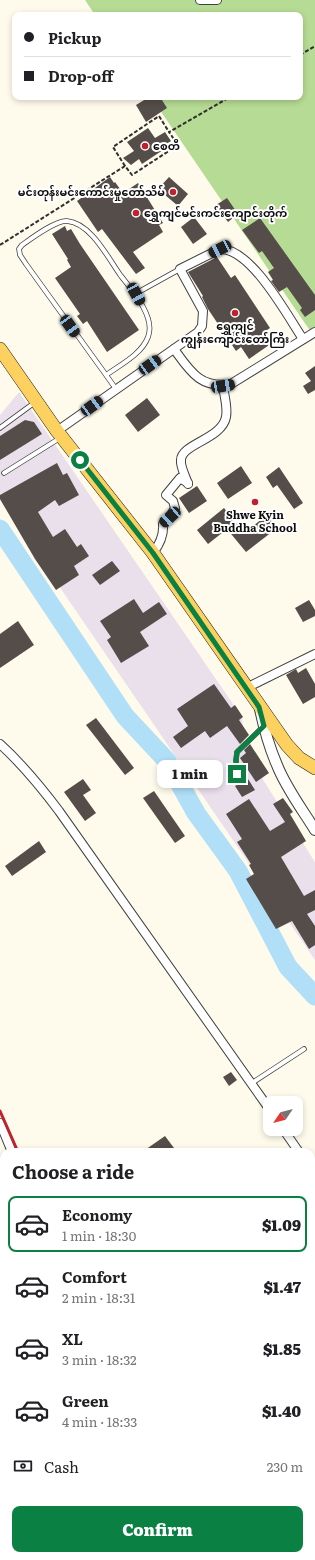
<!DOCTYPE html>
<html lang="en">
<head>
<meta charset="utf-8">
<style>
	:root { --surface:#fff; --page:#f2f2f2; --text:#202124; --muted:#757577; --line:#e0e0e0; --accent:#0b8043 }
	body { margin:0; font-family:Literata,"Noto Sans Myanmar",serif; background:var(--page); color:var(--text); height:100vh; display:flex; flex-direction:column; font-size:15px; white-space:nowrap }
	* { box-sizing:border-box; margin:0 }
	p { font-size:13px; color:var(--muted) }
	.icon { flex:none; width:22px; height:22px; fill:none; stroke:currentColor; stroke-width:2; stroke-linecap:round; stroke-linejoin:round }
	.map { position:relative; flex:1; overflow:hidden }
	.drawer { position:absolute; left:0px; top:1148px; width:315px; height:412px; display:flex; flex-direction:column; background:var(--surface); border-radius:12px 12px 0 0; box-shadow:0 2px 6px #0003 }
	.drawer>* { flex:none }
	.hud { position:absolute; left:12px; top:12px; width:291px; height:88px; border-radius:8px; box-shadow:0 2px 6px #0003; display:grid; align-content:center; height:88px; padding:0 12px; background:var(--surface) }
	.needle { width:26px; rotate:235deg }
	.fabs { position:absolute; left:263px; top:1096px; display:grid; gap:8px }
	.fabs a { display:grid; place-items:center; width:40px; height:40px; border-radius:8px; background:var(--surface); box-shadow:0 2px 6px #0003; font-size:20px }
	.end { position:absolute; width:18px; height:18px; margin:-9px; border:5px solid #0b8043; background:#fff; box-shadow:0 0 0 2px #fff }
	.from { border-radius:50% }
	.bubble { position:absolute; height:28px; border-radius:8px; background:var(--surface); box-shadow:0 2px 6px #0003; font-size:13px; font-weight:800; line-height:28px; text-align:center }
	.car { position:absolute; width:12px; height:24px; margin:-12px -6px; border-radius:5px; box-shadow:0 0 3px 1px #0007; background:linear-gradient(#222 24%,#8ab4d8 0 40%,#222 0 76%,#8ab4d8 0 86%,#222 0) }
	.hud b { display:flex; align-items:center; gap:14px; height:38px; font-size:15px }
	.hud b+b { border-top:1px solid var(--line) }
	.hud i { width:10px; height:10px; background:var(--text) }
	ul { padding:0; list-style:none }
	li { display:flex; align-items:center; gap:12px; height:56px; margin:0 8px 6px; padding:0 4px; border:2px solid transparent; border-radius:8px }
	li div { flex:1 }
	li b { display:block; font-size:15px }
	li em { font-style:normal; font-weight:800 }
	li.selected { border-color:var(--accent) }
	li>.icon { width:36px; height:36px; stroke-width:1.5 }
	h2 { padding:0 12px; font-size:18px; line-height:48px }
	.pay { display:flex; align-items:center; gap:10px; height:44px; padding:0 12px; font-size:15px }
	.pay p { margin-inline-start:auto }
	.action { display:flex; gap:8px; margin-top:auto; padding:8px 12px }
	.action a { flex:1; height:46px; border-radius:8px; background:var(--accent); color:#fff; font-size:16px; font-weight:800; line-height:46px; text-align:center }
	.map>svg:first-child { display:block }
</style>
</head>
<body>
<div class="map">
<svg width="315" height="1560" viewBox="0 0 315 1560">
	<rect width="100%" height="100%" fill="#fffbec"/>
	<polygon fill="#eae0ec" points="19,392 242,717 245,751 315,862 315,960 0,500 0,415"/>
	<polygon fill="#b6db94" points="85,0 315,0 315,338 151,97 300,97 300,15 95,15"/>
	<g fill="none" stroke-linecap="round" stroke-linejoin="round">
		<polyline stroke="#b0dff7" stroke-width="19" points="0,529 125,716 167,761 196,813 238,871 288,967 315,996"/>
	</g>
	<g fill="#554d49">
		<polygon points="149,97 160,97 167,108 146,122 136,105"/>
		<polygon points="148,128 155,138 165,132 171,141 161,148 163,150 142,164 139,159 131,165 123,158 134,151 127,142"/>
		<polygon points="110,177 114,183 115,182 123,193 138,183 163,223 159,225 163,232 133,252 145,268 136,274 102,229 98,232 77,201"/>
		<polygon points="169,177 188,194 178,206 158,189"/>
		<polygon points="227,198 238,214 228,222 216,205"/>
		<polygon points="194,217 207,234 193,244 181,227"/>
		<polygon points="260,218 315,295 315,310 305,317 300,310 302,308 287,287 279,292 271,281 273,280 268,272 274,268 262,251 259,253 242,230"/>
		<polygon points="65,226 67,231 71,229 80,244 139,330 107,352 87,321 83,324 77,316 80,314 55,278 71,267 67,260 68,259 52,234"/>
		<polygon points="217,257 231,278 235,275 270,328 264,332 272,343 249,359 241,347 236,351 208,309 202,297 203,296 188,272"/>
		<polygon points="315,366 315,390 308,394 303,386 311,381 305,373"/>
		<polygon points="147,398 160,415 138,432 125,415"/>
		<polygon points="25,420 34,422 42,434 0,460 0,436"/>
		<polygon points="57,463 63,475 67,473 79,495 59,506 55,500 38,512 53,537 65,529 77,547 81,544 89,556 74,566 79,575 56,590 35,559 0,499 0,495"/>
		<polygon points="241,466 252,483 228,499 217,483"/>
		<polygon points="279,467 303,503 294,509 277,485 273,488 266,477"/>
		<polygon points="197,486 207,501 189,513 179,498"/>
		<polygon points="224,508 244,533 267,515 277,528 246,552 227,529 208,544 197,530"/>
		<polygon points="112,561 120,571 100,585 92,575"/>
		<polygon points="134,599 143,613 159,602 167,614 140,632 149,646 121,663 107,640 111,637 100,621"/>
		<polygon points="309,600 315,610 315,616 303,622 295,608"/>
		<polygon points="18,621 34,645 0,668 0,634"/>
		<polygon points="306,668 315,684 315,697 303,704 286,675 296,669 298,673"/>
		<polygon points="214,684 231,708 235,705 243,717 239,720 249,735 240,744 227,726 210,738 205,731 181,748 173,737 188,726 177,709"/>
		<polygon points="96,718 134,768 125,775 86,725"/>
		<polygon points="250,744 269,773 256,782 240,758 246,753 244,750"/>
		<polygon points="83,779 91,790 83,795 96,813 85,821 64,792"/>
		<polygon points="248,779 255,790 242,797 235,786"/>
		<polygon points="154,791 185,836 175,843 143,798"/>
		<polygon points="283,798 293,812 290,814 306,841 281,857 304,896 315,890 315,910 307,914 315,926 315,945 309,949 292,921 276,929 246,879 254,874 249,865 251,864 237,842 242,839 226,814 249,799 270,831 285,822 273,804"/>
		<polygon points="39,841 46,852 12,876 5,866"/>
		<polygon points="231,1072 237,1080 229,1086 223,1077"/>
		<polygon points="165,1136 177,1152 142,1152"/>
	</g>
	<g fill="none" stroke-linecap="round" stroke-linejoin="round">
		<g stroke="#404040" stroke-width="5.5">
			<g id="service">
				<polyline points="135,294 180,269"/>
				<path d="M106 375C120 365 142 354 148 337 156 317 132 290 121 276 108 258 91 223 67 221 56 220 32 238 22 245L19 249 20 255 26 264 106 375 116 389"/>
				<polyline points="0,428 34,403"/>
				<polyline points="4,473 60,438"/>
				<polyline points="237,774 236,760 237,752 264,726"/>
				<polyline points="252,1083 304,1049"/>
				<polyline points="311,1196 315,1193"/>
			</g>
		</g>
		<g stroke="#404040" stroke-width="10">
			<g id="minor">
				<polyline points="200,0 217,0"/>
				<path d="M174 349C190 371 200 389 231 384L315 332"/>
				<path d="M57 431 198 332 202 326 203 311 180 269 220 249C251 248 287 315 303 339"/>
				<path d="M188 484C186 477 180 467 181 460 181 444 222 439 226 417 228 407 224 395 223 386"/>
				<path d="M153 553C160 544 164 535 163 524L170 517 175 508 173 501 166 495 180 478 188 483"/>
				<polyline points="246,688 315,654"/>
				<path d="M0 744C22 764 41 787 59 811L270 1110"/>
				<polyline points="0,1123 12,1152"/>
				<polyline points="283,1129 299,1152"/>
				<polyline points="311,1170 315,1176"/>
				<polyline points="0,1439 4,1449"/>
				<polyline points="311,1460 315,1457"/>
				<polyline points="0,1522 4,1520"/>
				<polyline points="311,1535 315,1541"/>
				<polyline points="168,1556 170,1560"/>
				<polyline points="267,1556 269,1560"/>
				<polyline points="96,1560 103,1556"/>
			</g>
		</g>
		<g stroke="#404040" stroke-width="12">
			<path id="tertiary" d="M260 709C264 728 269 747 277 765 286 788 302 809 315 830"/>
		</g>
		<g stroke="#1e1e1e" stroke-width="14">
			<polyline id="primary" points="0,349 57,431 153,553 287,745 299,758 315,768"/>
		</g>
		<g stroke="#2f2f2f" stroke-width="2" stroke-dasharray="4 2" stroke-linecap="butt">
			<polyline points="300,55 315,46"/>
			<polyline points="125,166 113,147 159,116 169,132"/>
			<polyline points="0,245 125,166 132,175 178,145 169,132 230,97"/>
		</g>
		<use href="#service" stroke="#fff" stroke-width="4"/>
		<use href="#minor" stroke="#fff" stroke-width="8"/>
		<use href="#tertiary" stroke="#fff" stroke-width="10"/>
		<use href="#primary" stroke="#fcd15f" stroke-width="13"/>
		<g stroke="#c0222d" stroke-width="3">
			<polyline points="0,1111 18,1152"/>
			<polyline points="177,1556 179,1560"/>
		</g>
	</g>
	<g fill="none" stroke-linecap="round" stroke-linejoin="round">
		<polyline stroke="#0b8043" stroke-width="5" points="80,460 153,553 259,707 264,726 237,752 236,760 237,774"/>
	</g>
	<g fill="#c0222d" stroke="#fff" stroke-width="1.5">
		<circle cx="145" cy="146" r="4"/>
		<circle cx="173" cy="192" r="4"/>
		<circle cx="136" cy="213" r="4"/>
		<circle cx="235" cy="313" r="4"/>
		<circle cx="255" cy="502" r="4"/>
	</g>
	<g text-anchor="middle" stroke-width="4" stroke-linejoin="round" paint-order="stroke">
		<g font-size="11" font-weight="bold" fill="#0d0d0d" stroke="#fff" text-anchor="start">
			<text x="153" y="150">စေတီ</text>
			<text x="165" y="196" text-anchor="end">မင်းတုန်းမင်းကောင်းမှုတော်သိမ်</text>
			<text x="144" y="217">ရွှေကျင်မင်းကင်းကျောင်းတိုက်</text>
			<text x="235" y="330" text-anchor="middle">ရွှေကျင်<tspan x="235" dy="13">ကျွန်းကျောင်းတော်ကြီး</tspan></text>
			<text x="255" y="519" text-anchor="middle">Shwe Kyin<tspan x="255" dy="13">Buddha School</tspan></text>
		</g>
	</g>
</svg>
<div class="fabs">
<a><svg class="needle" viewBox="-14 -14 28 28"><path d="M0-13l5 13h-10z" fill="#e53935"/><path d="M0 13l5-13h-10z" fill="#757577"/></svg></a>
</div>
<i class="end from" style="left:80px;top:460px"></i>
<i class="end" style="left:237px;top:774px"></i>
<div class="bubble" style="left:157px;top:760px;width:66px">1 min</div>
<i class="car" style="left:220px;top:249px;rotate:243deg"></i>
<i class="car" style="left:136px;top:294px;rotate:151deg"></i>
<i class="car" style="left:70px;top:326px;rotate:144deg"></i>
<i class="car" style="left:150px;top:365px;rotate:55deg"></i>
<i class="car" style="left:223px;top:386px;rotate:81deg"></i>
<i class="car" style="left:92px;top:406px;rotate:54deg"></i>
<i class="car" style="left:170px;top:517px;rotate:228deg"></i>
<div class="hud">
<b><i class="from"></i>Pickup</b>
<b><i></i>Drop-off</b>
</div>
<section class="drawer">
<h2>Choose a ride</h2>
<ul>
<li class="selected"><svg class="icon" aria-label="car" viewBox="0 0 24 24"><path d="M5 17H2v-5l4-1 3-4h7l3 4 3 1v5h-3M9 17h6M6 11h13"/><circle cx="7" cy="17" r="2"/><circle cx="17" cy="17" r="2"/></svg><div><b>Economy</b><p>1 min · 18:30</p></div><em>$1.09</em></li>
<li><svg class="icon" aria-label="car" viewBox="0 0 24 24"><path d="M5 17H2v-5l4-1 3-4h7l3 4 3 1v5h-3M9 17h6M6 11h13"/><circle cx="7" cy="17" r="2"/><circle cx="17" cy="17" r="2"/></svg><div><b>Comfort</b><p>2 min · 18:31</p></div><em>$1.47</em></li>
<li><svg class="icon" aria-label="car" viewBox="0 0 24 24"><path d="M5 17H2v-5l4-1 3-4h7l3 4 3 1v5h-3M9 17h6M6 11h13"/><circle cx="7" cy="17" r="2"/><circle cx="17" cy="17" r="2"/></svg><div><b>XL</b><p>3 min · 18:32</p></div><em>$1.85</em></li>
<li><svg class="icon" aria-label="car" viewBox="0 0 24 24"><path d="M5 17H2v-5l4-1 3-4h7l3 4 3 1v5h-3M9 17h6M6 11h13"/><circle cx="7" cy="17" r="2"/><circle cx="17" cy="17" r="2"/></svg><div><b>Green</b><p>4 min · 18:33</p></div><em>$1.40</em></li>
</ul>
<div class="pay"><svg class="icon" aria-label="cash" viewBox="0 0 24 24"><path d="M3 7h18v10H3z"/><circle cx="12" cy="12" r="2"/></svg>Cash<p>230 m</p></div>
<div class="action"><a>Confirm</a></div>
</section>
</div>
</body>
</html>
